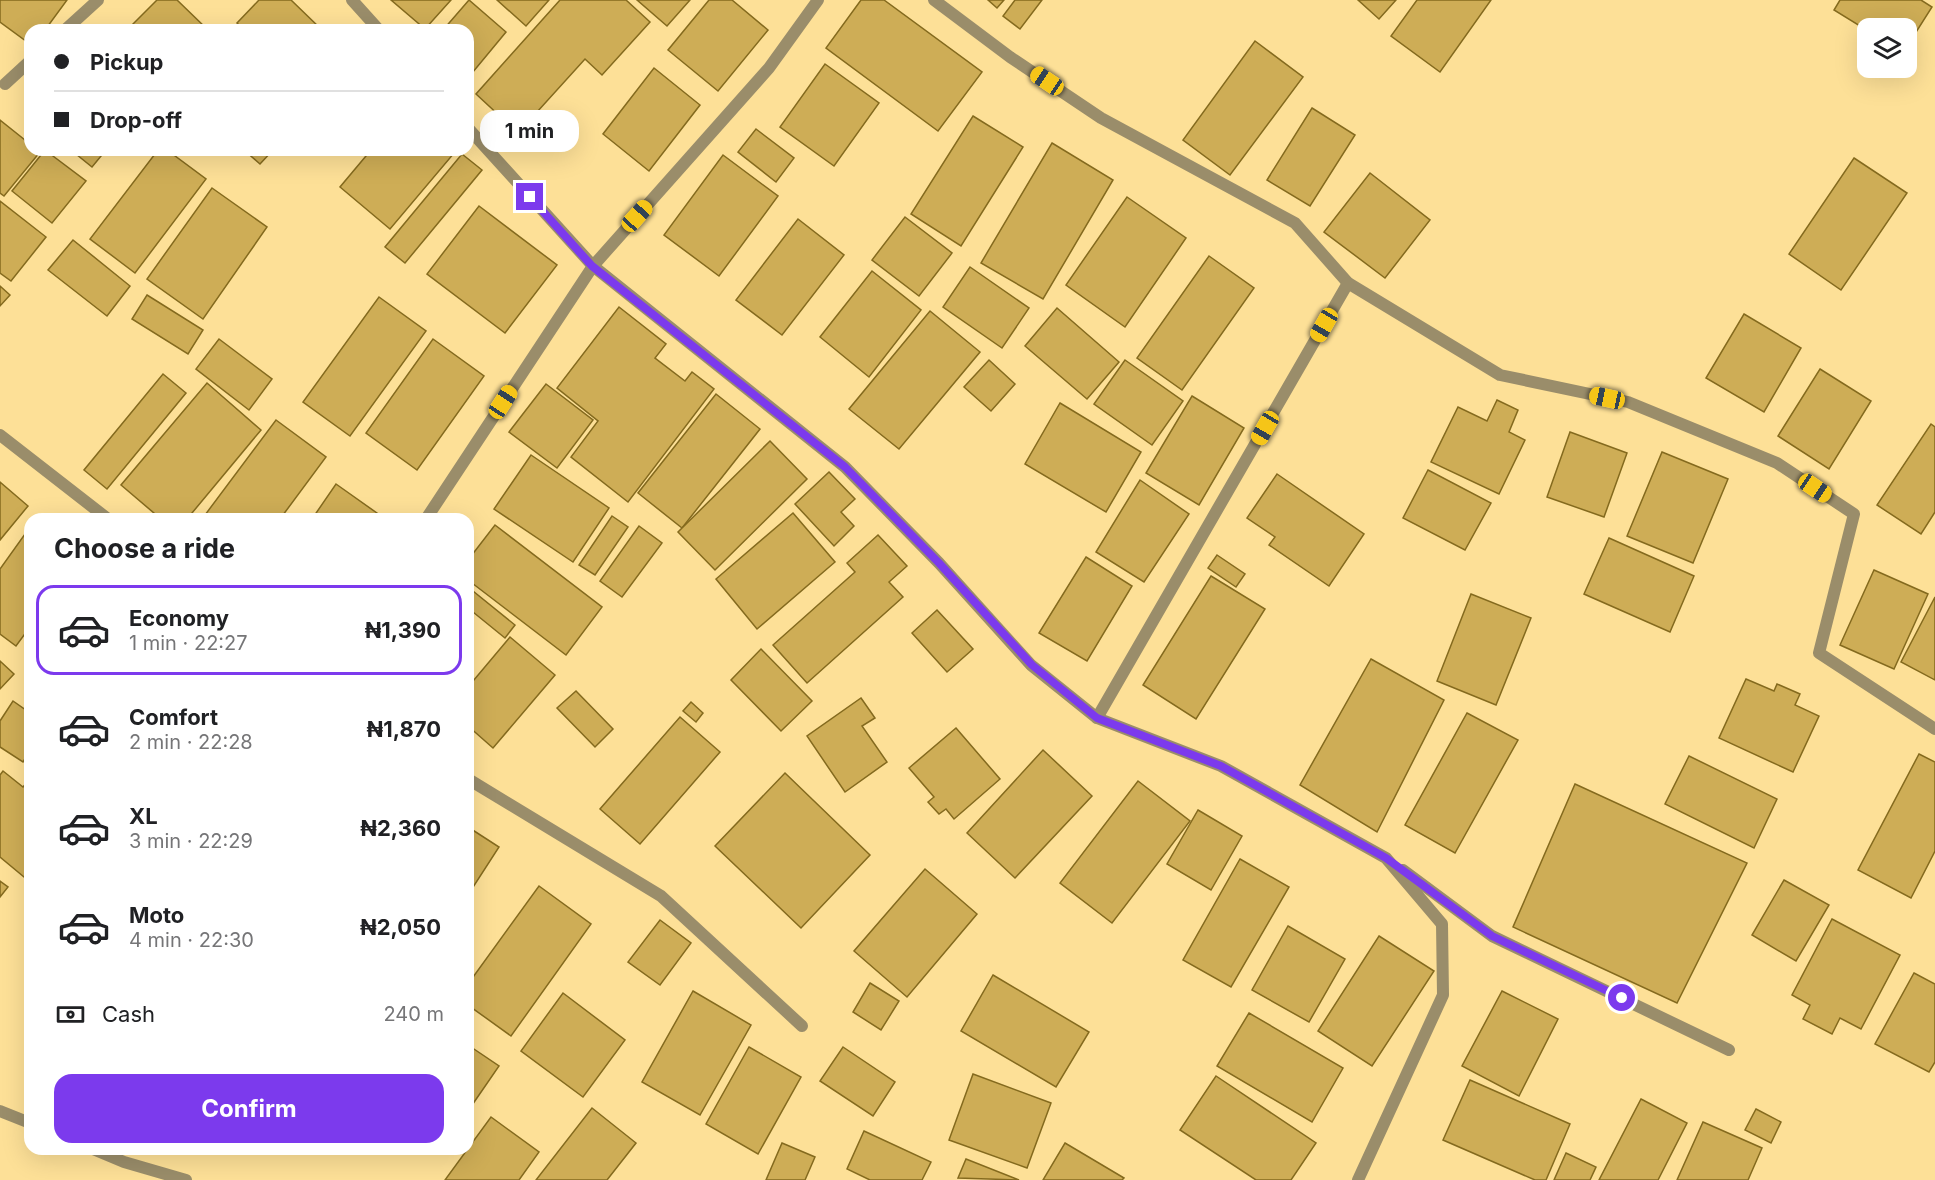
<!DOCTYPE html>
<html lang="en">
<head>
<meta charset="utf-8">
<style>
	:root { --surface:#fff; --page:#f2f2f2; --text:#202124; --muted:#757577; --line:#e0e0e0; --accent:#7c3aed }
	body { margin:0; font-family:Inter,sans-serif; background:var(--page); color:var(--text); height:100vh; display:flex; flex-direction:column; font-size:22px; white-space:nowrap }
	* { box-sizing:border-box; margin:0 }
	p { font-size:20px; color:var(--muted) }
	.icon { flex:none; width:33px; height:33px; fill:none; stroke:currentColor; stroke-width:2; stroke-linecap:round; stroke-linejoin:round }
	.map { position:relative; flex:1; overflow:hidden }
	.drawer { position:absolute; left:24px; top:513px; width:450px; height:642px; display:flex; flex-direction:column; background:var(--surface); border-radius:18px; box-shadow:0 6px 24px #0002 }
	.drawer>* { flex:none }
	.top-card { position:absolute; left:24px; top:24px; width:450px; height:132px; border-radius:18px; box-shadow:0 6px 24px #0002; display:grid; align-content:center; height:132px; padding:0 30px; background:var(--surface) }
	.tools { position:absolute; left:1857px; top:18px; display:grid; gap:12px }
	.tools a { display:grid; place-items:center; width:60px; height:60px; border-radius:12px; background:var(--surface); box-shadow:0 6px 24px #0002; font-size:30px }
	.end { position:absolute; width:27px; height:27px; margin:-14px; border:8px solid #7c3aed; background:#fff; box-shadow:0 0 0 3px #fff }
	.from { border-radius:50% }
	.bubble { position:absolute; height:42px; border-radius:18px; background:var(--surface); box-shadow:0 6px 24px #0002; font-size:20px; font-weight:700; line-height:42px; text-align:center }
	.car { position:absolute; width:18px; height:36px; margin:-18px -9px; border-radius:8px; box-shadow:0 0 4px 2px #0007; background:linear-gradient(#f5c518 24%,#345 0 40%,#f5c518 0 76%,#345 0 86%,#f5c518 0) }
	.top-card b { display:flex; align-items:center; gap:21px; height:57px; font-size:22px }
	.top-card b+b { border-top:2px solid var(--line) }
	.top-card i { width:15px; height:15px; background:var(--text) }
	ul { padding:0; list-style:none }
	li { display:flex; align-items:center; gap:18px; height:90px; margin:0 12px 9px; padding:0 18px; border:3px solid transparent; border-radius:18px }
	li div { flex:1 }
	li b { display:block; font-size:22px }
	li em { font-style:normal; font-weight:700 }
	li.on { border-color:var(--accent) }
	li>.icon { width:54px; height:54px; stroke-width:1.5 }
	h2 { padding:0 30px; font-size:27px; line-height:72px }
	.pay { display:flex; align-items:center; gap:15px; height:66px; padding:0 30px; font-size:22px }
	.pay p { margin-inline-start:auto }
	.primary-button { display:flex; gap:12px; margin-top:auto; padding:12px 30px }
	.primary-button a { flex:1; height:69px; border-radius:18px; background:var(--accent); color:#fff; font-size:24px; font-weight:700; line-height:69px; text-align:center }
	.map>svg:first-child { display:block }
</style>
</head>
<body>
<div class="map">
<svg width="1935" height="1180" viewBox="0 0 1935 1180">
	<rect width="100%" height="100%" fill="#fde097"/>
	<g fill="#cead56" stroke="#846a1e" stroke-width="1.5">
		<polygon points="0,0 67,0 45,30 30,30 30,44 0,22"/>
		<polygon points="157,0 177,0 208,30 133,30 130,27"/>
		<polygon points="259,0 291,0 322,30 244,30 237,23"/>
		<polygon points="391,0 451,0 425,29"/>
		<polygon points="469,0 506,32 468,78 468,30 443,30"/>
		<polygon points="497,0 549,0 526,26"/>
		<polygon points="560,0 626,0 650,22 602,75 585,59 518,133 476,94"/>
		<polygon points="637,0 690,0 667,26"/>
		<polygon points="709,0 732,0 768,30 718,91 668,50"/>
		<polygon points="861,0 884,0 982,72 938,131 826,48"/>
		<polygon points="988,0 1004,0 997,8"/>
		<polygon points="1015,0 1042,0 1020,29 1003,16"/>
		<polygon points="1358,0 1396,0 1379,19"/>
		<polygon points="1417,0 1491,0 1440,72 1391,36"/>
		<polygon points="1840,0 1921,0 1932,7 1906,48 1906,28 1868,28 1868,31 1834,10"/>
		<polygon points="1255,41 1303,77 1230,175 1183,140"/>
		<polygon points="825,64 879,103 834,166 780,127"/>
		<polygon points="654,68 700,105 649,171 603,134"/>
		<polygon points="1312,108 1355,135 1310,206 1267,180"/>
		<polygon points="973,116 1023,147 961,246 911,214"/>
		<polygon points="0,120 30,144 30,150 40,152 4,196 0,193"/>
		<polygon points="756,129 794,158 776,182 738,152"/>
		<polygon points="1052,143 1113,180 1043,299 981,263"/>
		<polygon points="45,150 86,181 52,223 12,191"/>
		<polygon points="71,150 106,150 92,167"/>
		<polygon points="158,150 167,150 206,179 135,273 90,239"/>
		<polygon points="244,150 273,150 260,164"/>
		<polygon points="371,150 452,150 455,152 390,229 340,187"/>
		<polygon points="462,154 482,170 405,263 385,247"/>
		<polygon points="723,155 778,196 719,276 664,235"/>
		<polygon points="1854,158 1907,193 1841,290 1789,254"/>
		<polygon points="1370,173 1430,220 1385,278 1324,232"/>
		<polygon points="212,188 267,227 203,319 147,279"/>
		<polygon points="1127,197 1186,238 1125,327 1066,285"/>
		<polygon points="0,201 46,237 11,281 0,273"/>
		<polygon points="479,206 557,265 505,333 427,274"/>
		<polygon points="905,217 952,253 919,296 872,260"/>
		<polygon points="798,219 844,255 782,335 736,300"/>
		<polygon points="73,240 130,286 107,316 48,270"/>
		<polygon points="1209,256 1254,288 1182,390 1137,358"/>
		<polygon points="970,267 1029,308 1002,348 943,307"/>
		<polygon points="872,271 921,310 869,377 820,337"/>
		<polygon points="0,286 10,295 0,306"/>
		<polygon points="147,295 203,330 188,354 132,319"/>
		<polygon points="379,297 426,331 350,436 303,402"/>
		<polygon points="619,307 666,344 655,358 685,381 692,372 714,389 628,502 571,457 598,421 557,388"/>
		<polygon points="1057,308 1119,362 1087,399 1025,346"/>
		<polygon points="930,311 980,352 899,449 849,409"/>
		<polygon points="1744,314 1801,348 1764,412 1706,378"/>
		<polygon points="219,339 272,379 249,410 196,369"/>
		<polygon points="433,339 484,376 417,470 366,433"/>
		<polygon points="989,360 1015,384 991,411 964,387"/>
		<polygon points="1125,360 1183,401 1152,445 1094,404"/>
		<polygon points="1820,369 1871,401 1829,469 1778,436"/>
		<polygon points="163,374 186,393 107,489 84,470"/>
		<polygon points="207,383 261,430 187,519 161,519 121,485"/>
		<polygon points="546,384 593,420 557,468 509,432"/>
		<polygon points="716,394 760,429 682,528 638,493"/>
		<polygon points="1192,396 1244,428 1199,505 1146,473"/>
		<polygon points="1497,400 1518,410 1509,432 1525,440 1499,494 1431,462 1458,407 1487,421"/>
		<polygon points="1060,403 1141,452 1106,512 1025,464"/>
		<polygon points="276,420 326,457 280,519 202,519"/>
		<polygon points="1931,424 1935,427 1935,512 1921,534 1877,505"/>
		<polygon points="1570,432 1627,453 1604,517 1547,497"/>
		<polygon points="770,441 807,479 715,570 678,532"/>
		<polygon points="1662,452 1728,479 1693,563 1627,536"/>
		<polygon points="531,455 609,508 573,562 494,509"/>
		<polygon points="1428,470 1491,503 1465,550 1403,518"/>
		<polygon points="829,472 855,499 841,512 854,526 834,546 795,504"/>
		<polygon points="1277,474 1364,534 1329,586 1269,545 1275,537 1247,518"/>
		<polygon points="1140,480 1189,514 1144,582 1096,552"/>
		<polygon points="0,482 28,506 0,540"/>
		<polygon points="336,484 384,518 383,519 312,519"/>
		<polygon points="793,513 835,562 757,629 716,579"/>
		<polygon points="612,516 628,527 595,575 579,565"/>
		<polygon points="495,525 602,607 566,655 468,580 468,560"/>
		<polygon points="639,526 662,543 622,597 600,581"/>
		<polygon points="30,527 30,627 16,646 0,634 0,569"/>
		<polygon points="878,535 907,566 889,582 903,597 807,683 773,645 855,572 847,563"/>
		<polygon points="1609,538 1694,576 1670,632 1584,594"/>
		<polygon points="1217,555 1245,574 1236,587 1208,568"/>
		<polygon points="1086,557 1132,586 1087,661 1039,633"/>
		<polygon points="1874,570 1928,594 1894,669 1840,645"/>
		<polygon points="1211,576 1265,609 1196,719 1143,685"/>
		<polygon points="468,587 515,625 505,638 468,608"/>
		<polygon points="1471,594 1531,618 1496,705 1437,681"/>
		<polygon points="1935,597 1935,680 1901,662"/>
		<polygon points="937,610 973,649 947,672 912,633"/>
		<polygon points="510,637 555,675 493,748 468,726 468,687"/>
		<polygon points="761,649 812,701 781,731 731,680"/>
		<polygon points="1371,659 1444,700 1377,832 1300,785"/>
		<polygon points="0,661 14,674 0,689"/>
		<polygon points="1746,679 1774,691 1777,684 1800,694 1795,705 1819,716 1793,772 1719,738"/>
		<polygon points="576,691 613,729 595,747 557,708"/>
		<polygon points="861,698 875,718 862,726 887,762 845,792 807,736"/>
		<polygon points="13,701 30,713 30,751 23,762 0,747 0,721"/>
		<polygon points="691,702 703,713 696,722 683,711"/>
		<polygon points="1467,713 1518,740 1455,853 1405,825"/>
		<polygon points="680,717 720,752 640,844 600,809"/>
		<polygon points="956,728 1000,779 954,819 946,809 939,814 928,802 934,797 909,768"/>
		<polygon points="1043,750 1092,796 1015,878 967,833"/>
		<polygon points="1919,754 1935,762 1935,851 1911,898 1858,870"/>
		<polygon points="1689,756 1777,799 1754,848 1665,804"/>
		<polygon points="3,771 23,787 30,779 30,882 0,857 0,775"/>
		<polygon points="785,773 870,855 801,928 715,846"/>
		<polygon points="1138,781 1190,821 1112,923 1060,883"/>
		<polygon points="1575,784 1747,863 1677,1003 1513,927"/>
		<polygon points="1198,810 1242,836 1211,890 1167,864"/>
		<polygon points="468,827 499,847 468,895"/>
		<polygon points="1240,859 1289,887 1231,987 1183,960"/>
		<polygon points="925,869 977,914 907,997 854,951"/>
		<polygon points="1784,880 1829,905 1796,961 1752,935"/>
		<polygon points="0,881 8,887 0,897"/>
		<polygon points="539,886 591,924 511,1036 468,1005 468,984"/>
		<polygon points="1832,919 1900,955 1861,1029 1840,1018 1832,1034 1803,1019 1810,1005 1792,995"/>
		<polygon points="660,920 691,943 660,985 628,962"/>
		<polygon points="1288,926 1345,959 1309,1022 1252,990"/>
		<polygon points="1379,936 1434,971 1372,1066 1318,1031"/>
		<polygon points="1914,973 1935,984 1935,1062 1929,1072 1875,1044"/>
		<polygon points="993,975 1089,1032 1056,1087 961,1031"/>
		<polygon points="870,983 899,1001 881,1030 853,1012"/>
		<polygon points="693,991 751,1025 700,1115 642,1082"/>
		<polygon points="1502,991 1558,1019 1519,1096 1462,1066"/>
		<polygon points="563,993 625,1040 583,1097 521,1051"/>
		<polygon points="1249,1013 1343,1068 1312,1122 1217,1066"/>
		<polygon points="468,1045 499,1066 468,1111"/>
		<polygon points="749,1047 801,1077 758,1154 706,1124"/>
		<polygon points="843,1047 895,1082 873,1116 820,1081"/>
		<polygon points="973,1074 1051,1103 1027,1168 949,1140"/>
		<polygon points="1216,1076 1316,1143 1291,1180 1256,1180 1180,1130"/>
		<polygon points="1470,1080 1570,1124 1546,1180 1535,1180 1443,1140"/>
		<polygon points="1641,1099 1687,1123 1658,1180 1599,1180"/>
		<polygon points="592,1108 636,1143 607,1180 536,1180"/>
		<polygon points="1756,1109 1781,1122 1771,1143 1745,1130"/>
		<polygon points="491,1117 539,1152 519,1180 445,1180"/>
		<polygon points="1703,1122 1762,1148 1748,1180 1677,1180"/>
		<polygon points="864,1131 931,1162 922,1180 870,1180 847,1169"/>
		<polygon points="782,1143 815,1157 805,1180 766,1180"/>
		<polygon points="1065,1143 1124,1178 1122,1180 1043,1180"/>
		<polygon points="1566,1153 1596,1167 1590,1180 1554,1180"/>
		<polygon points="966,1159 1019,1180 958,1178"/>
	</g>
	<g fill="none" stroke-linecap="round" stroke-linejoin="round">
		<g stroke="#9a8d6a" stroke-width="12">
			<polyline points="352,0 379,30"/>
			<polyline points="934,0 1010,57 1101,118 1295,223 1348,283 1500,375 1628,402 1777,463 1854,514 1819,653 1935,729"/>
			<polyline points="65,30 98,0"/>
			<polyline points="5,84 30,61"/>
			<polyline points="468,128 593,266 845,467 939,563 1031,665 1097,718 1221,766 1386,858 1442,924 1443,995 1358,1180"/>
			<polyline points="0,435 108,519"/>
			<polyline points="426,519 593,266 769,68 818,0"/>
			<polyline points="1097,718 1348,283"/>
			<polyline points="468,779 661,896 802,1026"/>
			<polyline points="1403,870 1492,936 1729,1050"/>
			<polyline points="0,1111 30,1123"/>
			<polyline points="93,1149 124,1162 186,1180"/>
		</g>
	</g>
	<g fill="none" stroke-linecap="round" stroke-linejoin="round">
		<polyline stroke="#7c3aed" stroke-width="8" points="530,197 592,266 845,467 939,563 1032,665 1097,718 1221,766 1386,858 1492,936 1622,998"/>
	</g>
</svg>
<div class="tools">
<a><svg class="icon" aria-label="layers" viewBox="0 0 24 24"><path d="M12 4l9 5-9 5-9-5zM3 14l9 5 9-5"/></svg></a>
</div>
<i class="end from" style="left:1622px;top:998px"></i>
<i class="end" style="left:530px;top:197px"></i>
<div class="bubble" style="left:480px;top:110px;width:99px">1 min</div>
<i class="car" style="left:1047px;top:81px;rotate:304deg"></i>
<i class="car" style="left:637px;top:216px;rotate:42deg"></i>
<i class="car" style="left:1324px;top:325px;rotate:210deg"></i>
<i class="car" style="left:1607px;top:398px;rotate:282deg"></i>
<i class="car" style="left:503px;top:402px;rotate:33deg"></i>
<i class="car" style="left:1265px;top:428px;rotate:210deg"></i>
<i class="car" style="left:1815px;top:488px;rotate:124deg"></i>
<div class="top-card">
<b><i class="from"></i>Pickup</b>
<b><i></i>Drop-off</b>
</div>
<section class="drawer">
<h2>Choose a ride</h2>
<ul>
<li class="on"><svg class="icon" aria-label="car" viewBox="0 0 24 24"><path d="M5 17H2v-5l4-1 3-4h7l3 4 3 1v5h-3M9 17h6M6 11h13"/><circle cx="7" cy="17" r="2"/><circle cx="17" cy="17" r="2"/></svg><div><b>Economy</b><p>1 min · 22:27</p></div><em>₦1,390</em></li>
<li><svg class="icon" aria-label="car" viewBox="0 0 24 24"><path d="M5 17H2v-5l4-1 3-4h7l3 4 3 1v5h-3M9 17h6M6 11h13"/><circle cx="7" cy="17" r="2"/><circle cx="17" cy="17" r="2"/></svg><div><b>Comfort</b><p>2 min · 22:28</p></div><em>₦1,870</em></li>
<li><svg class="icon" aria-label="car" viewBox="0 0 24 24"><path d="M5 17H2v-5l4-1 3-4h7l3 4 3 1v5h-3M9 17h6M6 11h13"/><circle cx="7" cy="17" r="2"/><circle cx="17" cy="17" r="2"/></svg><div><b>XL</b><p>3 min · 22:29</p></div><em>₦2,360</em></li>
<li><svg class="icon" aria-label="car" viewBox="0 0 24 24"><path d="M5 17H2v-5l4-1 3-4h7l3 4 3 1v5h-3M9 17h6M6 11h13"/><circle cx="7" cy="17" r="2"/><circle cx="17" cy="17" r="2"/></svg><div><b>Moto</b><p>4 min · 22:30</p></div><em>₦2,050</em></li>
</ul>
<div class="pay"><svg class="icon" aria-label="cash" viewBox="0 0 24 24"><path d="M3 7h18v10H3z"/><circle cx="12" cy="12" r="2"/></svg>Cash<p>240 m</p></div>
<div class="primary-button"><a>Confirm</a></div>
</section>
</div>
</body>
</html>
